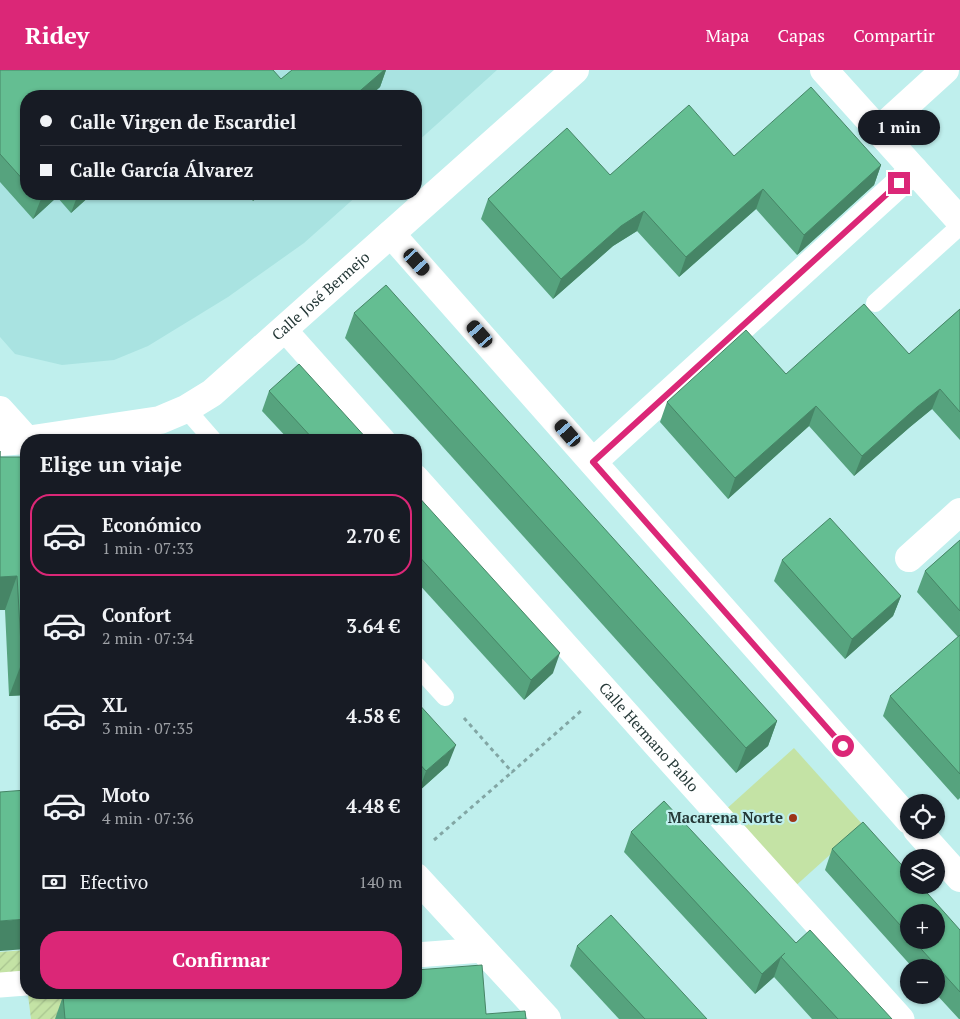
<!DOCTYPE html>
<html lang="es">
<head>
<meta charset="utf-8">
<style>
	:root { --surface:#171b24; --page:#242831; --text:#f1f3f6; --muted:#9ea1a6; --line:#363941; --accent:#db2777 }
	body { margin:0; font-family:"PT Serif",serif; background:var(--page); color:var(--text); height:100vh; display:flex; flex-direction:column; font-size:19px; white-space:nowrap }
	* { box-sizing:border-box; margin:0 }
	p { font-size:16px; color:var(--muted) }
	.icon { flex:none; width:28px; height:28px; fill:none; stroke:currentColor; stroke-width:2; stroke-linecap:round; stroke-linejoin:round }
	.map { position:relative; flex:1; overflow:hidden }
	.side { position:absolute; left:20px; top:364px; width:402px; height:565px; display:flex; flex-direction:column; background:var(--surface); border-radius:20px; box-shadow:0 1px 4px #0004 }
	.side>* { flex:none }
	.top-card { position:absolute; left:20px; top:20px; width:402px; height:110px; border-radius:20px; box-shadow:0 1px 4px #0004; display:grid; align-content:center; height:110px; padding:0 20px; background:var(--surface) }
	.tools { position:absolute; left:900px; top:724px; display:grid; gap:10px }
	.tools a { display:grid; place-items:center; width:45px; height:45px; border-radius:50%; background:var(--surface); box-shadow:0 1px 4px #0004; font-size:25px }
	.end { position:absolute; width:22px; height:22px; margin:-11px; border:6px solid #db2777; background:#fff; box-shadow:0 0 0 2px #fff }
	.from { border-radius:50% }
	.bubble { position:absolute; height:35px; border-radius:18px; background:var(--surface); box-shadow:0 1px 4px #0004; font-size:16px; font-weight:800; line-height:35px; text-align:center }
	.car { position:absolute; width:15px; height:30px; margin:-15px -8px; border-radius:6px; box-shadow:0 0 4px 1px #0007; background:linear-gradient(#222 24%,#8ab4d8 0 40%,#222 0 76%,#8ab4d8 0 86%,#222 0) }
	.top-card b { display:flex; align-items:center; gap:18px; height:48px; font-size:19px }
	.top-card b+b { border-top:1px solid var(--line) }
	.top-card i { width:12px; height:12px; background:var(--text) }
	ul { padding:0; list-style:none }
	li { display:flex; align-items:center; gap:15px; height:82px; margin:0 10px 8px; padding:0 10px; border:2px solid transparent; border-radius:20px }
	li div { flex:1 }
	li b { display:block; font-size:19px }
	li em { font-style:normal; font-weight:800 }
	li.active { border-color:var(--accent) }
	li>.icon { width:45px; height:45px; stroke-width:1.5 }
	h2 { padding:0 20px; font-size:22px; line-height:60px }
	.pay { display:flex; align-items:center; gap:12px; height:55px; padding:0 20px; font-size:19px }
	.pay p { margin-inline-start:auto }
	.primary-button { display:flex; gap:10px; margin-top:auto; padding:10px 20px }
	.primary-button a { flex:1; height:58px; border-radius:20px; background:var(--accent); color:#fff; font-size:20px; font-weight:800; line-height:58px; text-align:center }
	header { display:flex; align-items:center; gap:30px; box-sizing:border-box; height:70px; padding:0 25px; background:var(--accent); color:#fff }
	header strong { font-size:24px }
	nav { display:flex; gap:28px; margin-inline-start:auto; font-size:18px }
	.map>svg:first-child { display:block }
</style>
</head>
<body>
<header>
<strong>Ridey</strong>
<nav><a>Mapa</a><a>Capas</a><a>Compartir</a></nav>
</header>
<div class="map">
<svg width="960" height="949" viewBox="0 0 960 949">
	<defs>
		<pattern id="garden-furrows" width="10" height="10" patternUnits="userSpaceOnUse" patternTransform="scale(1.25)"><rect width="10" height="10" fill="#c4e3a5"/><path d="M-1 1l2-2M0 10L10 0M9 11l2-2" fill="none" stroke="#a8c48f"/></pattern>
	</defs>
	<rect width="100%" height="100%" fill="#bfefed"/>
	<polygon fill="#a9e3e1" points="0,0 497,0 416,73 416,26 26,26 26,124 359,124 304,173 228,227 148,276 114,290 62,295 15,284 0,267"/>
	<g fill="url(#garden-furrows)">
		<polygon points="26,880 26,903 0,905 0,882"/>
		<polygon points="51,922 89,923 92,944 53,949 31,949 28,925"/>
	</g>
	<polygon fill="#c4e3a5" points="794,678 863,755 792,819 723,742"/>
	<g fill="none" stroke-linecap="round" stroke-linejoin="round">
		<g stroke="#82a6a4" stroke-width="3" stroke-dasharray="4 4" stroke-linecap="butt">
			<polyline points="464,648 512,702 581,641"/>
			<polyline points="434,770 512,702"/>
		</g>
		<g stroke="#fff" stroke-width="18">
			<polyline points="875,233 960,156"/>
			<polyline points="186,339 213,370"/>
			<polyline points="416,595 445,627"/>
		</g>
		<g stroke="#fff" stroke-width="25">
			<polyline points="284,259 383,370"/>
			<path id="s1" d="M416 407 675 697 902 949"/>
			<polyline points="416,885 483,880"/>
			<polyline points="0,915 26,913"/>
		</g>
		<g stroke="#fff" stroke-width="28">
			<polyline points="824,0 960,151"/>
			<polyline points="879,60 945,0"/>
			<polyline points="391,164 909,750"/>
			<polyline points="0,340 27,370"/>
			<path id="s2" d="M0 372 26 370 160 350 186 339 212 323 575 0"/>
			<polyline points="593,392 914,100"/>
			<polyline points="909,488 960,442"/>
			<polyline points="917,760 960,808"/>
			<polyline points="416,807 547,949"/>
		</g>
	</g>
	<g fill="#56a37e" fill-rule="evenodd">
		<polygon points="0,0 281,9 292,0 386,0 380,17 370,26 26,26 26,124 92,124 71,143 57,127 33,149 0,112"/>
		<polygon points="734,86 881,95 874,115 797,185 756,139 679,207 637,161 613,176 553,229 481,149 488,129 610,105"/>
		<polygon points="246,124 261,124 253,131"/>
		<polygon points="960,239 960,370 932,339 910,357 854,406 809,356 728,429 660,352 667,332 786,304 909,284"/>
		<polygon points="354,243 777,651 768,676 736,703 345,268"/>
		<polygon points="269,321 368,370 289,370 262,341"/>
		<polygon points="0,381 0,387 21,387 26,625 9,626 5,540 0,540"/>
		<polygon points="416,424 553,603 524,630 416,511"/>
		<polygon points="960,470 960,728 958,730 883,646 890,626 958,567 917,522 925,501"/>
		<polygon points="782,490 901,526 893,546 845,589 774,511"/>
		<polygon points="416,631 448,695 419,721 416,718"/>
		<polygon points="631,762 796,873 892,949 812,949 774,907 755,924 624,782"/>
		<path d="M832 779 960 860V949H959L936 924V898H913L825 800ZM909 842 936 870H909Z"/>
		<polygon points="577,876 707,949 619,949 570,896"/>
		<polygon points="63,926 486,944 526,949 55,949"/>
	</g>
	<g fill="#468566">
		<polygon points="384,0 386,0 380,17 370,26 354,26"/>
		<polygon points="881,95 874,115 797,185 804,165"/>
		<polygon points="763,119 756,139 679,207 686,187"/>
		<polygon points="46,124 59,124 57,127 33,149 41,129"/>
		<polygon points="78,124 92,124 71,143"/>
		<polygon points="255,124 261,124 253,131"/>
		<polygon points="644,141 637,161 613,176 553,229 561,209 621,156"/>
		<polygon points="940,319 932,339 910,357 854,406 862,386 917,337"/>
		<polygon points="816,336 809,356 728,429 735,408"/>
		<polygon points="17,506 5,540 0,540 0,507"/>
		<polygon points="901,526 893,546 845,589 852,569"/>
		<polygon points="560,583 553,603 524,630 531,610"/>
		<polygon points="22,592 26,592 26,625 9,626"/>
		<polygon points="777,651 768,676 736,703 746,678"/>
		<polygon points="456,675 448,695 419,721 426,701"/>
		<polygon points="26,849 26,879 0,881 0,851"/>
		<polygon points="781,887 774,907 755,924 762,904"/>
	</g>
	<g fill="#64be92" stroke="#468566">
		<polygon points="0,0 273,0 281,9 292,0 384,0 354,26 26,26 26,113 0,84"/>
		<polygon points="811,17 881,95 804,165 763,119 686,187 644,141 621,156 561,209 488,129 567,58 610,105 689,35 734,86"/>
		<polygon points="36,124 46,124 41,129"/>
		<polygon points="386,215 777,651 746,678 354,243"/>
		<polygon points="864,234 909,284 960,239 960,342 940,319 917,337 862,386 816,336 735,408 667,332 746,260 786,304"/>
		<polygon points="299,294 368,370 314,370 269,321"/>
		<polygon points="0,381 0,387 21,387 26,478 26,592 22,592 17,506 0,507"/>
		<polygon points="416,424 560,583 531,610 416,483"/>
		<polygon points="830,448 901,526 852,569 782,490"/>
		<polygon points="960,470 960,541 925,501"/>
		<polygon points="960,565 960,704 890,626"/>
		<polygon points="416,631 456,675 426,701 416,690"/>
		<polygon points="26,720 26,849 0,851 0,722"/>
		<polygon points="664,731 796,873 810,860 892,949 838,949 781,887 785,883 762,904 631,762"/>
		<polygon points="863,752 909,803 909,815 920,815 960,860 960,922 913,870 936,870 936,842 909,842 909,865 832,779"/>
		<polygon points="611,845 707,949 645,949 577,876"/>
		<polygon points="482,895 486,944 525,941 526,949 65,949 63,926 112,922 416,922 416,900"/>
	</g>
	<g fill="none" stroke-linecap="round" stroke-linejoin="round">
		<polyline stroke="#db2777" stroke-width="6" points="843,676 593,392 899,113"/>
	</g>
	<circle fill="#9c3418" stroke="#bfefed" stroke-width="2" cx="793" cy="748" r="5"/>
	<g text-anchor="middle" stroke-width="4.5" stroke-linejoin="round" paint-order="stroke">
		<g font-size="15" fill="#253837" stroke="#bfefed">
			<text dy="5" stroke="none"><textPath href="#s2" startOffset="366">Calle José Bermejo</textPath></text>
			<text dy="5" stroke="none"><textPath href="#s1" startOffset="349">Calle Hermano Pablo</textPath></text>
		</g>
		<g font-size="15" font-weight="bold" fill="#253837" stroke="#bfefed" text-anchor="end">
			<text x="783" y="753">Macarena Norte</text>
		</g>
	</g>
</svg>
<div class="tools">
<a><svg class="icon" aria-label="locate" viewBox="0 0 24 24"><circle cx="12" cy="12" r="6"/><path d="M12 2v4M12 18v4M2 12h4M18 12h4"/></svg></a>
<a><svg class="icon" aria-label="layers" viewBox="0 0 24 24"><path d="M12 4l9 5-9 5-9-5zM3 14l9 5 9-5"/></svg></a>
<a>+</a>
<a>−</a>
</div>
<i class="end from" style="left:843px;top:676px"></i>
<i class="end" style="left:899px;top:113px"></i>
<div class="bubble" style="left:858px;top:40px;width:82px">1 min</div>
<i class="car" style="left:417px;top:192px;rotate:138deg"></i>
<i class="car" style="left:480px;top:264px;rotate:319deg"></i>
<i class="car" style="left:568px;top:363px;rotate:319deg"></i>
<div class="top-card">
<b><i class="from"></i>Calle Virgen de Escardiel</b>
<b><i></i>Calle García Álvarez</b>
</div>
<section class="side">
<h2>Elige un viaje</h2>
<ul>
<li class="active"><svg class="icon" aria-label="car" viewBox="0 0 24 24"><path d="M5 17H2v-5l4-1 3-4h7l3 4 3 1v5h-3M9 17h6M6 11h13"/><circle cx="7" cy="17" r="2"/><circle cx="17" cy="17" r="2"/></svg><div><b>Económico</b><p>1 min · 07:33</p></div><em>2.70 €</em></li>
<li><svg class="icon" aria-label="car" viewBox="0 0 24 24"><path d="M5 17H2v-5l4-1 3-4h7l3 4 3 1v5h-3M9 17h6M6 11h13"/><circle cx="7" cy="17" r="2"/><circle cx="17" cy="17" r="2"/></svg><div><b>Confort</b><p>2 min · 07:34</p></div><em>3.64 €</em></li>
<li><svg class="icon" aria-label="car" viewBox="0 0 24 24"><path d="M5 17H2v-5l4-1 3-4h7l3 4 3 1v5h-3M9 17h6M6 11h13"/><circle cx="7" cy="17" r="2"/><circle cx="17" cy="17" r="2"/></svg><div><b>XL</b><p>3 min · 07:35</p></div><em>4.58 €</em></li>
<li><svg class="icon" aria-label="car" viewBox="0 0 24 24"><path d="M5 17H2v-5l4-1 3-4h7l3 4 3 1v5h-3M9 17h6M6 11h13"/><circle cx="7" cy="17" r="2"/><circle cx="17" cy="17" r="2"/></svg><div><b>Moto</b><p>4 min · 07:36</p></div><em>4.48 €</em></li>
</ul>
<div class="pay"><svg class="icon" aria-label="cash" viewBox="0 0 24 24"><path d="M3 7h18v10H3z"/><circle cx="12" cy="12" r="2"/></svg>Efectivo<p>140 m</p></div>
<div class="primary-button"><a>Confirmar</a></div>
</section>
</div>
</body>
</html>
